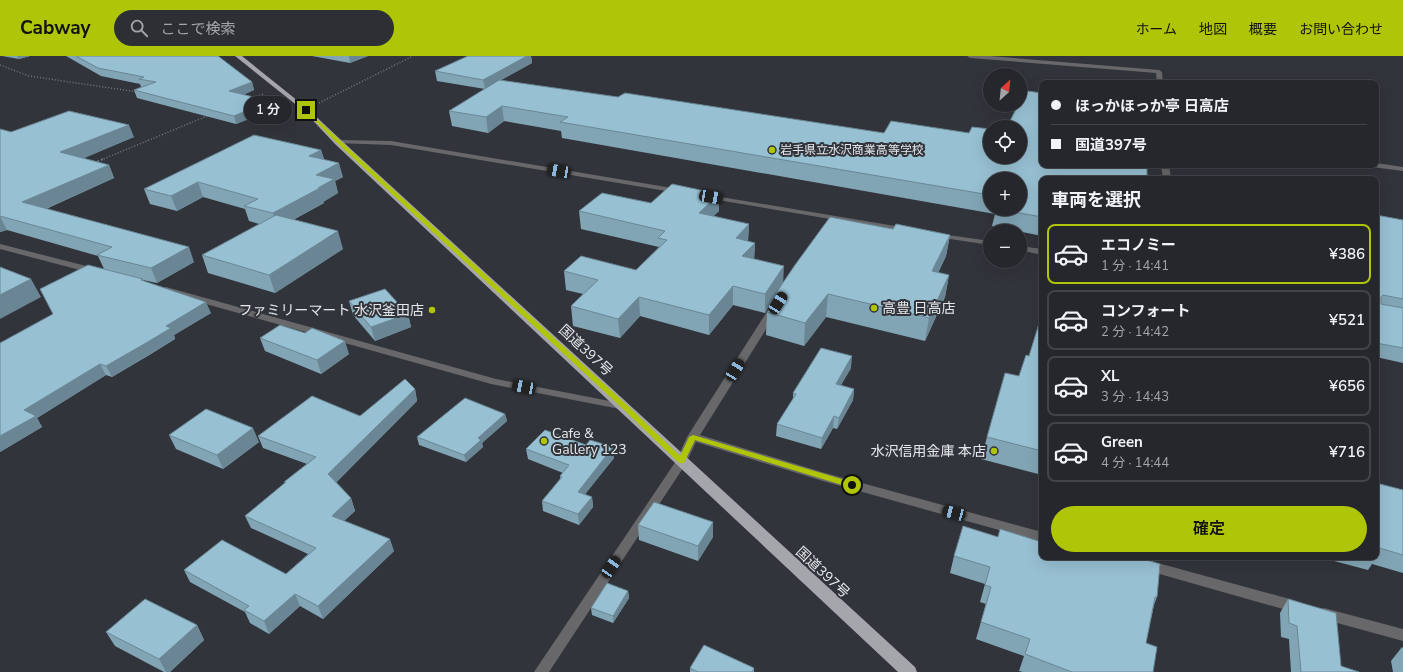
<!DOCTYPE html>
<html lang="ja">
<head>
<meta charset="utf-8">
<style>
	:root { --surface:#25272c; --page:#2d2f34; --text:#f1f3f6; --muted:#a3a5a9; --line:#424448; --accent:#afc508 }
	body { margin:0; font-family:"Nunito Sans","Noto Sans JP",sans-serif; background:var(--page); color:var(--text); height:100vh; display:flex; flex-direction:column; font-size:15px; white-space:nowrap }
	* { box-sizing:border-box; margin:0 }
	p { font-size:13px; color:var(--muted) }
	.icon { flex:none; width:22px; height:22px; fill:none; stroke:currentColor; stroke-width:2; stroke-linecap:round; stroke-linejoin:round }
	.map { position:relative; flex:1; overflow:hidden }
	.sheet { position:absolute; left:1039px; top:120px; width:340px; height:384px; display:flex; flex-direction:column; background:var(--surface); border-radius:8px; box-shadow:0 4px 16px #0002,0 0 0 1px var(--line) }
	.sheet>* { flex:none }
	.guide { position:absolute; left:1039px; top:24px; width:340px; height:88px; border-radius:8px; box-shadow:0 4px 16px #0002,0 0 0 1px var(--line); display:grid; align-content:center; height:88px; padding:0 12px; background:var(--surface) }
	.needle { width:26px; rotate:27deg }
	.buttons { position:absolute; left:983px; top:12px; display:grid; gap:8px }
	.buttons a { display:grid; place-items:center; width:44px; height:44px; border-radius:50%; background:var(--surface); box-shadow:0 4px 16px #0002,0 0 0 1px var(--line); font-size:20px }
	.end { position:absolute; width:18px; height:18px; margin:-9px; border:5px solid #afc508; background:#111; box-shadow:0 0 0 2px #111 }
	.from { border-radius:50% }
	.bubble { position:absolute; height:28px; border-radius:14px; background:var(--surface); box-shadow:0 4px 16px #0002,0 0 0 1px var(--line); font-size:13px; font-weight:600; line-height:28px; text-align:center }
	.car { position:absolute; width:12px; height:24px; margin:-12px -6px; border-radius:5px; box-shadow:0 0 3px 1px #0007; background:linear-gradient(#222 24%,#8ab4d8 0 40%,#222 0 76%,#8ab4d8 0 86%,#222 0) }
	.guide b { display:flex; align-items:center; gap:14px; height:38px; font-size:15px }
	.guide b+b { border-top:1px solid var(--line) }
	.guide i { width:10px; height:10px; background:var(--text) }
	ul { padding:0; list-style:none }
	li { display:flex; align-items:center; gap:12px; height:60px; margin:0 8px 6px; padding:0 4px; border:2px solid var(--line); border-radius:8px }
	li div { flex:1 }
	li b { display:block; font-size:15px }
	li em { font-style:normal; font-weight:600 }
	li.on { border-color:var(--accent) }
	li>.icon { width:36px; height:36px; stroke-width:1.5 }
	h2 { padding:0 12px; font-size:18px; line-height:48px }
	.primary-button { display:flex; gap:8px; margin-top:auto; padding:8px 12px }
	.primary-button a { flex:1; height:46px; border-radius:24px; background:var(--accent); color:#111; font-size:16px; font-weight:600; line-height:46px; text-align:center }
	header { display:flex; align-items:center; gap:24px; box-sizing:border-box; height:56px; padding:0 20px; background:var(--accent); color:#111 }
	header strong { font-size:19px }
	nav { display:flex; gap:22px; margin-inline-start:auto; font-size:14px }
	.search { width:280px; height:36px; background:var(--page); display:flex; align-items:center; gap:10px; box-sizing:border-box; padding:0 14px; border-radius:22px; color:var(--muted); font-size:15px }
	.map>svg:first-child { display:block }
</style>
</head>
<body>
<header>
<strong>Cabway</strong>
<div class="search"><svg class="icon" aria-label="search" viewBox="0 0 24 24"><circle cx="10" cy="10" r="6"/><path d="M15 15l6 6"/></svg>ここで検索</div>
<nav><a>ホーム</a><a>地図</a><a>概要</a><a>お問い合わせ</a></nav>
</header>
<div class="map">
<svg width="1403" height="616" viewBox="0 0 1403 616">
	<rect width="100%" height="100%" fill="#31343a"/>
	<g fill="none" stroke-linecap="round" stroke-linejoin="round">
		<g stroke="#75787c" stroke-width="1.5" stroke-dasharray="1 2" stroke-linecap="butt">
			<polyline points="0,9 29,20 138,36"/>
			<polyline points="251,43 263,38"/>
			<polyline points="319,47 413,0"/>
			<polyline points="101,104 207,60"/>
		</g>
		<polyline stroke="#75787c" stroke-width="2" stroke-dasharray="1.5 2.5" stroke-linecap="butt" points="94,107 103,103"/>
		<g fill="#68686b" fill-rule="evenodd">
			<polygon points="967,0 990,0 1159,14 1162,16 1163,27 1157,27 1156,17 970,2"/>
			<polygon points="338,84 391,85 678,133 682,135 678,137 391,89 336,87 335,86"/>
			<polygon points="1376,107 1403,111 1403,115 1372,111 1368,109 1376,109"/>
			<polygon points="1161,109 1169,109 1171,123 1163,123"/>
			<polygon points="703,138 907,172 911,174 907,176 706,142 703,142"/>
			<polygon points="934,177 990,185 990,189 937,181 933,179"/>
			<polygon points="0,188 98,213 99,215 95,218 0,193"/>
			<polygon points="1020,190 1042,193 1042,199 1020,194"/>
			<polygon points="166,231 496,323 625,348 630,351 625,354 491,328 163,236 162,234"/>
			<polygon points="773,251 778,254 700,379 825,417 1042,476 1042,486 823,425 696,386 685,409 549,616 534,616 676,405 687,381 768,254"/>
			<polygon points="1147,504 1297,545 1302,547 1304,551 1302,555 1297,557 1142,513 1141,509 1142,505"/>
			<polygon points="1324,552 1403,573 1403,585 1319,562 1317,558 1319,554"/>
		</g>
		<polygon fill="#a5a5ac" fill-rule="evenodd" points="235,0 242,0 308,53 341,84 915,611 917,616 898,616 335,88 304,55"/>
	</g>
	<g fill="#82a5b5" fill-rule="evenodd">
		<polygon points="2,0 30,0 19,3"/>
		<polygon points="66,0 218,0 252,26 254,34 243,39 270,45 272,54 236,68 137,42 134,34 141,31 140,28 101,20"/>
		<polygon points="312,0 368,0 350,7"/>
		<path d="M468 0H531L532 7 501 24 1042 123V180L992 170 995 158 562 82 561 75 504 65 488 77 452 70 449 55 485 33 437 25 435 15ZM990 123 1020 153H990Z"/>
		<polygon points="0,73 11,76 134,81 83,102 109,109 114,122 46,153 194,206 157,227 143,224 144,225 211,257 174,279 175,283 151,298 112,321 106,319 37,362 42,371 0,396 53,258 104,213 98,200 7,174 0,176"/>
		<polygon points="321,94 324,103 343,121 335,125 338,137 323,146 324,147 293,164 343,193 275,237 208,217 202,199 259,168 249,165 245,153 203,141 177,155 150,148 144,133"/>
		<polygon points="719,138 719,155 713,160 749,168 748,185 755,187 754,203 783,227 893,173 950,179 946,200 938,217 949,219 945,241 925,285 826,261 804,290 766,279 767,256 776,245 776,239 765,257 733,249 709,279 640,260 620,282 573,270 571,250 583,238 566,234 564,215 636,214 659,191 581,173 579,155 651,147"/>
		<polygon points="1376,159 1403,164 1403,307 1376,301"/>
		<polygon points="349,245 408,258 411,271 375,285 353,259"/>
		<polygon points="1042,258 1042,443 1038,442 1042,419 981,403 987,381 1029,300"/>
		<polygon points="260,282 349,298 321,318 265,295"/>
		<polygon points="851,312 841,329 854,333 853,344 837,373 833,372 821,393 776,380 777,368 793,343 793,337"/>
		<polygon points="415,333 417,345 336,426 351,442 355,455 344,465 394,495 323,563 300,550 269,578 250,567 245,556 190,526 184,514 286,518 308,498 251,472 245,460 285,427 284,426 307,408 263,392 258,380 360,360"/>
		<polygon points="505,358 507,365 482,387 483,391 466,406 419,389 417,381"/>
		<polygon points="169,379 259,386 223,413 176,393"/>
		<polygon points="526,393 614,402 585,438 592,441 593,451 579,469 543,455 542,445 560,423 560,420 563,417 528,403"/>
		<polygon points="1376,427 1403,434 1403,517 1372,508 1368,514 1319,501 1376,501"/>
		<polygon points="713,466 713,481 698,505 639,484 638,469"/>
		<polygon points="998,481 1093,502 1093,501 1137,501 1157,541 1154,549 1146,587 1153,616 1023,616 1019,615 1024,600 976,583 986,548 980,546 985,528 950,517 954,500"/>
		<polygon points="628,535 629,542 613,567 592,559 591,552"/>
		<polygon points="1288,543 1341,610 1359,616 1291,616 1289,583 1281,581 1280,557"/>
		<polygon points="197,569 204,584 170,616 164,616 115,590 106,576"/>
		<polygon points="1402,591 1403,592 1403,616 1393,616 1391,605"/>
		<rect x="690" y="612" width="64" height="4"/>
	</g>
	<g fill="#6a8694">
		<polygon points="17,0 30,0 19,3"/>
		<polygon points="349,0 368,0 350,7"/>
		<polygon points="527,0 531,0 532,7 485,33 483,24"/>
		<polygon points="252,26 254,34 232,43 229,35"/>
		<polygon points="270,45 272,54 236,68 234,60"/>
		<polygon points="502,50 504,65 488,77 486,61"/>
		<polygon points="129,69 134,81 66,110 60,96"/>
		<polygon points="321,94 325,108 309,100"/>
		<polygon points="339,107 343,121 335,125 338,137 323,146 324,147 277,172 273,157 318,132 316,119"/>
		<polygon points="109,109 114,122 29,160 22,146"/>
		<polygon points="198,126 203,141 177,155 171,140"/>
		<polygon points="719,138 719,155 699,175 699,157"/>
		<polygon points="0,160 7,174 0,176"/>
		<polygon points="749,168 748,186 736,182"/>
		<polygon points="338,175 343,193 275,237 269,219"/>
		<polygon points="950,179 946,200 928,238 932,215"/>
		<polygon points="755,187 754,205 742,200"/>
		<polygon points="189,191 194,206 157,227 151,212"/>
		<polygon points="784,210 783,229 776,237 776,239 765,257 765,238"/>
		<polygon points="949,219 945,241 925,285 929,262"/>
		<polygon points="31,223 41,241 0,263 0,239"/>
		<polygon points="733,230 733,249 709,279 709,259"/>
		<polygon points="828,238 826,261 804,290 805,267"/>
		<polygon points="639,241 640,260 620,282 618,263"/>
		<polygon points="206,246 211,257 174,279 175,283 112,321 106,310 166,270"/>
		<polygon points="408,258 411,271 375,285 371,271"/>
		<polygon points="345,285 349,298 321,318 317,304"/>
		<polygon points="852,300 851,312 835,339 836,328"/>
		<polygon points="100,308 106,319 37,362 42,371 0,396 0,380 24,354"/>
		<polygon points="415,333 417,345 333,430 328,418"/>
		<polygon points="854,333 853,344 837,373 839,362"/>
		<polygon points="505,358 507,365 482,387 483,391 466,406 464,399 478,382"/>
		<polygon points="834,360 833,372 821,393 822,382"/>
		<polygon points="253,372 259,386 223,413 217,399"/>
		<polygon points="613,391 614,402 579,446 578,436"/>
		<polygon points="592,441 593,451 579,469 578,458"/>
		<polygon points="351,442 355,455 336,472 332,460"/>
		<polygon points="713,466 713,481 698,505 698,490"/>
		<polygon points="390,483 394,495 323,563 318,550"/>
		<polygon points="628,535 629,542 613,567 613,560"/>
		<polygon points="295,538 300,550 269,578 264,565"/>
		<polygon points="197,569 204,584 170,616 166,616 159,603"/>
	</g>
	<g fill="#97c0d3" stroke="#6a8694">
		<polygon points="76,0 218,0 252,26 229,35 270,45 234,60 134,34 156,26 139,23 144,21 98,12"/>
		<polygon points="468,0 527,0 483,24 435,15"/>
		<polygon points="499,24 618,41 625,37 884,77 891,65 969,77 972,71 990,73 990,101 1020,101 1020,71 1007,71 1018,49 1020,49 1020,45 1022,41 1024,41 1027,35 1042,37 1042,109 1147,109 1147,119 1153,120 1153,123 1042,123 1042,161 998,153 1020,153 1020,123 990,123 990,139 560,66 568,61 502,50 486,61 449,55"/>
		<polygon points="69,55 129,69 60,96 109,109 22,146 189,191 151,212 97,199 112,191 0,160 0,73 11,76"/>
		<polygon points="254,79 321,94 309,100 339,107 316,119 334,123 318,132 320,132 273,157 244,150 258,143 198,126 171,140 144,133"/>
		<polygon points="672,128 719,138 699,157 749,168 736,182 755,187 742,200 784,210 765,238 733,230 709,259 639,241 618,263 571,250 598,224 564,215 581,200 636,214 667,184 658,182 665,175 579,155 602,137 651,147"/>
		<polygon points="276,159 338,175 269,219 202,199"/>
		<polygon points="1376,159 1403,164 1403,243 1383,239 1381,241 1381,248 1403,252 1403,292 1376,287"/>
		<polygon points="830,161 893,173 896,168 950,179 932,215 949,219 929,262 828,238 805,267 767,256 782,239 776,237 795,209"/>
		<polygon points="88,209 143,223 141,224 206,246 166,270 171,272 146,287 106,310 100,308 24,354 36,360 0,380 0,287 53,258 40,233"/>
		<polygon points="0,211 31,223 0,239"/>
		<polygon points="385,233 408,258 371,271 349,245"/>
		<polygon points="1042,258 1042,395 987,381 1005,317 1019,320 1026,299 1029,300"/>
		<polygon points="280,269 305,277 312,272 345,285 317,304 260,282"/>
		<polygon points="821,292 852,300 836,328 854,333 839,362 834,360 822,382 777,368 796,338 793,337"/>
		<polygon points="405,323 415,333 328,418 351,442 332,460 390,483 318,550 295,538 264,565 244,554 249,550 184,514 222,484 286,518 316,492 245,460 286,426 284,426 316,401 258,380 312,340 360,360"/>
		<polygon points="465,342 505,358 478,382 481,384 464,399 417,381"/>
		<polygon points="206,353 253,372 217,399 169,379"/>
		<polygon points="545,374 586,389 590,384 613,391 578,436 592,441 578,458 542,445 562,421 560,420 569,409 526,393"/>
		<polygon points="1376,427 1403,434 1403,499 1376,491 1378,500 1376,499"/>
		<polygon points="654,446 713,466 698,490 638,469"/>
		<polygon points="963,470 998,481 1000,473 1042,486 1042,501 1091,501 1096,503 1096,501 1137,501 1160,508 1157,541 1155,541 1146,587 1157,591 1153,616 1072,616 1025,598 1030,583 981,566 991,531 985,529 990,511 954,500"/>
		<polygon points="607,527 628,535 613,560 591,552"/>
		<polygon points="145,543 197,569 159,603 106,576"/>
		<polygon points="1288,543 1336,557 1341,610 1359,616 1301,616 1297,570 1289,567"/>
		<polygon points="704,589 754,612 752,616 698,616 690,612"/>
	</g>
	<polygon fill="#afc508" points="306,53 628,350 680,400 689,381 693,379 855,427 855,431 852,432 695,384 684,407 679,407 623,353 336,86 305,55"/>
	<g fill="#afc508" stroke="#31343a" stroke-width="1.5">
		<circle cx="772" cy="94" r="4"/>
		<circle cx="874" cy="252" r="4"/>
		<circle cx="432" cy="254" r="4"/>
		<circle cx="544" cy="385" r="4"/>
		<circle cx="994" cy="395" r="4"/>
	</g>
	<g text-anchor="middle" stroke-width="4" stroke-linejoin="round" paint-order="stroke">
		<g font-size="12" fill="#e5e8eb" stroke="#31343a" text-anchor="start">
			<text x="780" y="98">岩手県立水沢商業高等学校</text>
		</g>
		<g font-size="14" fill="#e5e8eb" stroke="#31343a" text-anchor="start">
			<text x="882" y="257">高豊 日高店</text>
			<text x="424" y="259" text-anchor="end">ファミリーマート 水沢釜田店</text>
			<text x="552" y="382">Cafe &amp;<tspan x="552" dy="16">Gallery 123</tspan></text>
			<text x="986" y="400" text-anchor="end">水沢信用金庫 本店</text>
		</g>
		<g font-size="14" fill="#e5e8eb" stroke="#31343a">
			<text transform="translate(586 294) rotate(43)" y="5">国道397号</text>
			<text transform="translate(823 516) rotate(43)" y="5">国道397号</text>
		</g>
	</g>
</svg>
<div class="buttons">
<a><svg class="needle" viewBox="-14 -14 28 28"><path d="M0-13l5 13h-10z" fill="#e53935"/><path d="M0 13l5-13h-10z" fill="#a3a5a9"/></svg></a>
<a><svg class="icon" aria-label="locate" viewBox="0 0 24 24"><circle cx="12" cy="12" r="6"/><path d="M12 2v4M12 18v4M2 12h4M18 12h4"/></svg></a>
<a>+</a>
<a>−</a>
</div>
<i class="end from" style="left:852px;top:429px"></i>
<i class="end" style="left:306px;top:54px"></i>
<div class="bubble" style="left:244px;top:40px;width:48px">1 分</div>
<i class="car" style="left:559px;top:115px;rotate:280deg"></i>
<i class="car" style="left:711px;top:141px;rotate:100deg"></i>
<i class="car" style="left:778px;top:247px;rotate:32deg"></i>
<i class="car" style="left:735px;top:314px;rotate:32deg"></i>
<i class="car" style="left:524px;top:331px;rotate:281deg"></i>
<i class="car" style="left:954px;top:457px;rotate:285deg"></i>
<i class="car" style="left:611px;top:511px;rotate:34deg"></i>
<div class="guide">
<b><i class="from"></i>ほっかほっか亭 日高店</b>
<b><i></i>国道397号</b>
</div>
<section class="sheet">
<h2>車両を選択</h2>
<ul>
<li class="on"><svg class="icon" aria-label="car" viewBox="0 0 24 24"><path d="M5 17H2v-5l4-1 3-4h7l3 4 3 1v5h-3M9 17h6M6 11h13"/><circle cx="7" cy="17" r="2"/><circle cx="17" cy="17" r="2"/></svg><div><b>エコノミー</b><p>1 分 · 14:41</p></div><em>¥386</em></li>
<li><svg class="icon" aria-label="car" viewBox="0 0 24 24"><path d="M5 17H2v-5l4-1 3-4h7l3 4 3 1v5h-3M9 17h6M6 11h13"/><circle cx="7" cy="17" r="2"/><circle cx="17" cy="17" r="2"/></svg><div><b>コンフォート</b><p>2 分 · 14:42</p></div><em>¥521</em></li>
<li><svg class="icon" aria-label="car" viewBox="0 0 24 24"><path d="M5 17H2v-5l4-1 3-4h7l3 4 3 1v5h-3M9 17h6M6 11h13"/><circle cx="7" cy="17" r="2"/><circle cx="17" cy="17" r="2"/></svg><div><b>XL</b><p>3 分 · 14:43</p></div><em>¥656</em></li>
<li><svg class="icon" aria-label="car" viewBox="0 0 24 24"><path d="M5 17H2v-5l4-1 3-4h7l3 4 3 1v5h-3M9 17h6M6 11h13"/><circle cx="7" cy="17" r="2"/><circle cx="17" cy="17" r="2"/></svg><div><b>Green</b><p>4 分 · 14:44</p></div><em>¥716</em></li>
</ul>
<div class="primary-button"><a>確定</a></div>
</section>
</div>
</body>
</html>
